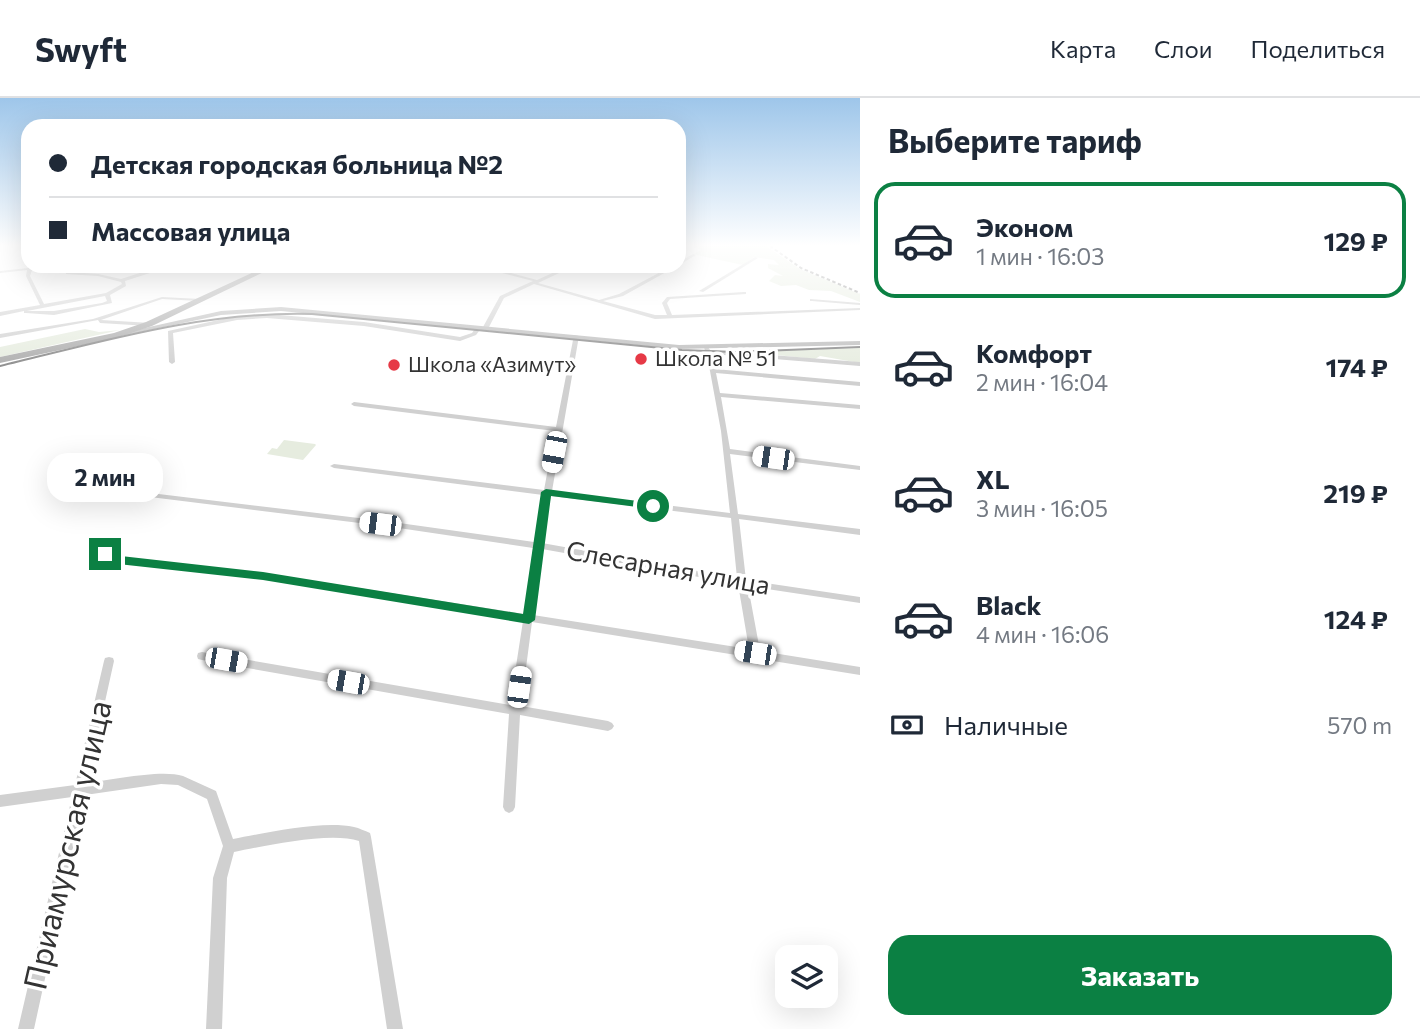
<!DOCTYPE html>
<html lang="ru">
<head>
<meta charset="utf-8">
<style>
	:root { --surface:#fff; --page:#f6f6f7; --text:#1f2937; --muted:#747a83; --line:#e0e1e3; --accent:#0b8043 }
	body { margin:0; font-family:Commissioner,sans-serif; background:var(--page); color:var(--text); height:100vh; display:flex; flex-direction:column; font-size:26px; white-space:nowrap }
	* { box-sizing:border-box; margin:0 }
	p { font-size:23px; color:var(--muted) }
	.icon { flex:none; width:38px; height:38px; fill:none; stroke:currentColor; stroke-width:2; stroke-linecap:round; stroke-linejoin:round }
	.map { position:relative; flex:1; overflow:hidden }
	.sheet { display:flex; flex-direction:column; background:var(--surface); width:560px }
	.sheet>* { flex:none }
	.guide { position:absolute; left:21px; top:21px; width:665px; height:154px; border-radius:21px; box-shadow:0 7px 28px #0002; display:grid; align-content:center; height:154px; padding:0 28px; background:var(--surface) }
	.buttons { position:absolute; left:775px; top:847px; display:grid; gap:14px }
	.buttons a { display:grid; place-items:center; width:63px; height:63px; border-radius:14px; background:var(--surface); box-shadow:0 7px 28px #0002; font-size:35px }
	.end { position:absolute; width:32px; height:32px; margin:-16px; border:9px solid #0b8043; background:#fff; box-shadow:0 0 0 4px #fff }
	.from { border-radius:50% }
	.bubble { position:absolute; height:49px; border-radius:21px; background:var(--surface); box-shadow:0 7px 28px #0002; font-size:23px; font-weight:700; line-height:49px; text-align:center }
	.car { position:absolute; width:21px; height:42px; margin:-21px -10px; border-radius:9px; box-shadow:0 0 5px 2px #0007; background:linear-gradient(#fff 24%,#345 0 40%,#fff 0 76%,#345 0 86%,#fff 0) }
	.guide b { display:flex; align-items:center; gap:24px; height:66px; font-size:26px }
	.guide b+b { border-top:2px solid var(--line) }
	.guide i { width:18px; height:18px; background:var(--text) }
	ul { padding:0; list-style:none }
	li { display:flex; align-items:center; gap:21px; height:116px; margin:0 14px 10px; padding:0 14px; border:4px solid transparent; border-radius:21px }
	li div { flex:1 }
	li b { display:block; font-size:26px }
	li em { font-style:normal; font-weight:700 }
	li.on { border-color:var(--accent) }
	li>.icon { width:63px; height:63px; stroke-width:1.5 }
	h2 { padding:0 28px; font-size:32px; line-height:84px }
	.pay { display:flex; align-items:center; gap:18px; height:77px; padding:0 28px; font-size:26px }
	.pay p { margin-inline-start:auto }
	.action { display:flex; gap:14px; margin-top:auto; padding:14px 28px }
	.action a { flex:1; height:80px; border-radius:21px; background:var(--accent); color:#fff; font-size:28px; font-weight:700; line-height:80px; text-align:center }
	header { display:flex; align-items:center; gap:42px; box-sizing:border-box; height:98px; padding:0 35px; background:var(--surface); border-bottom:2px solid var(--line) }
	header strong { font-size:33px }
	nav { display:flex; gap:38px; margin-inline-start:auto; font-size:24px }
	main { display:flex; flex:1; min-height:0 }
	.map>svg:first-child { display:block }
</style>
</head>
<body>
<header>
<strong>Swyft</strong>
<nav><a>Карта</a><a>Слои</a><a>Поделиться</a></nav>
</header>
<main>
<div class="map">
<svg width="860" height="931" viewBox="0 0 860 931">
	<rect width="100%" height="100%" fill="#fff"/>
	<g fill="#e6ecdf">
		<polygon points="694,148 766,148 800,171 860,196 860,204 831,193 809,192 796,187 781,188 769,183 775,177 783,178 768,170 768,166 779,167 774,162 754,159 743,167 701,158 694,156 701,152"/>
		<polygon points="85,231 99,234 120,232 0,259 0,249"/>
		<polygon points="860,250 860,265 820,258 815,261 757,255 758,253"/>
		<polygon points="284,342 315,346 316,347 303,362 267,356 272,350 277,351"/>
	</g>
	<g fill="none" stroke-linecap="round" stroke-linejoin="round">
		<g fill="#d0d0d0" fill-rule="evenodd">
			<polygon points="693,156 696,157 679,167 679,164"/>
			<polygon points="755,159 758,160 703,194 699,193"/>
			<path d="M29 168H33V169L59 168 32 172 30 178 44 206 106 195 122 186 121 184 98 178 66 176V171L76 168H82L70 174 98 176 121 181 149 172 151 168H155L153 174 125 183 126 188 110 197 112 205 54 217 26 215H24V213L0 218V214L40 207 26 178 27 172 0 175V173L28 170ZM105 198 107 203 102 205 54 213H27Z"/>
			<polygon points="500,168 505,168 500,172 537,182 568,168 574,168 538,185 599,202 619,196 672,168 677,168 623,198 603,203 655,217 667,217 662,205 667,199 744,194 746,194 746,196 670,201 667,205 672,217 860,210 860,212 655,221 534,186 504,200 489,229 486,231 483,229 500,198 533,183 494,173 494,171"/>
			<polygon points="162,199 200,201 202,202 200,203 162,201 101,222 151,225 151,227 149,228 100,225 98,222 0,240 0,236 93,221"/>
			<polygon points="810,201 860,205 860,207 812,203 810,203"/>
			<polygon points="267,216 364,224 460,239 472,235 477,228 482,229 476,237 460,243 364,228 267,220 237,222 173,235 175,264 172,266 169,264 168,233 237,218"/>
			<path d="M574 237 579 238 552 393 730 415 721 333 710 273 704 249H708L710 252 860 264V268L711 256 715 271 860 284V288L716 275 720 295 860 307V311L721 299 730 351 860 368V372L730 356 738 416 860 431V437L739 421 746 482 860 499V505L748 488 760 553 860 569V577L532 524 521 608 608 623 612 625 614 628 612 631 608 633 520 617 515 709 513 713 509 715 505 713 503 709 509 616 202 562 198 561 197 558 198 555 202 554 510 607 523 523 263 481 109 464 106 463 101 456 105 453 108 454 112 458 263 475 524 516 533 450 392 429 142 398 138 396 142 394 392 424 534 444 543 397 334 370 330 368 334 366 544 392 555 333 354 308 351 306 354 304 556 329ZM551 398 731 420 737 480 542 445ZM542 451 738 486 749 551 533 517Z"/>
			<path d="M109 559 113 560 114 563 87 685C112 682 161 671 183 678L216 693 233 741C266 735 322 722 354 729 359 730 365 733 370 735L371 739 403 931H387L359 743C330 733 265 748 234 754L227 780 222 931H206L213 780 223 748 207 701 178 687 161 686 85 697 34 931H18L72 699 0 709V697L75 687 104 563 105 560Z"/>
		</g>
		<polygon fill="#bdbdbd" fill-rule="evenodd" points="281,209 679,247 860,243 860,247 679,251 281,213 221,217 126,237 122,235 221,213"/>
		<polygon fill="#ababab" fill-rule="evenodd" points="267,168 276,168 152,228 116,240 0,265 0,259 114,235 146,224"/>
		<path stroke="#888" stroke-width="2" d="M0 268C104 243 204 213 312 216L682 252 735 254 860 249"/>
		<polyline stroke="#888" stroke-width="2" stroke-dasharray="3.5 2.5" stroke-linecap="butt" points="770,148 801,170 860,195"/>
	</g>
	<linearGradient id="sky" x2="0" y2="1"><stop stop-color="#9ec6ea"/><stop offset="0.53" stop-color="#fff"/><stop offset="1" stop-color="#fff" stop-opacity="0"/></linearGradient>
	<rect width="860" height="278" fill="url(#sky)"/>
	<polygon fill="#0b8043" points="546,391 653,405 658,408 653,411 551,398 535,522 529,526 263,482 109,465 99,456 105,452 112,457 263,474 523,516 541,394"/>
	<g fill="#e63946" stroke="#fff" stroke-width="2.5">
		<circle cx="641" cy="261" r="7"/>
		<circle cx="394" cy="267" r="7"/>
	</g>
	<g text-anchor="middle" stroke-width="7" stroke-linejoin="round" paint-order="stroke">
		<g font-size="21" fill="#333" stroke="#fff" text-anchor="start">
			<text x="655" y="268">Школа № 51</text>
			<text x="408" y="274">Школа «Азимут»</text>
		</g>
		<g font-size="26" fill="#333" stroke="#fff">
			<text transform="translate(668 470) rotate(10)" y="9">Слесарная улица</text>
		</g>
		<g font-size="32" fill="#333" stroke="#fff">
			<text transform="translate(68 747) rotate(-77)" y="11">Приамурская улица</text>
		</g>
	</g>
</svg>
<div class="buttons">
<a><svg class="icon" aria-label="layers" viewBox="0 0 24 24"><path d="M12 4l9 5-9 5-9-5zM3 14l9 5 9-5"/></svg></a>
</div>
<i class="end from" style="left:653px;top:408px"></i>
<i class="end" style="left:105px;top:456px"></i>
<div class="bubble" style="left:47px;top:355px;width:116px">2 мин</div>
<i class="car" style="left:554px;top:354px;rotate:191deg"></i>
<i class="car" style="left:773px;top:360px;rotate:278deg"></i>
<i class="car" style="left:380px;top:426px;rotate:277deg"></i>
<i class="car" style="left:755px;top:555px;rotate:279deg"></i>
<i class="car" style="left:226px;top:562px;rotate:100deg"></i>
<i class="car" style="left:348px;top:584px;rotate:280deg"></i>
<i class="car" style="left:519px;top:589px;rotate:8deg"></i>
<div class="guide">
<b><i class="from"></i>Детская городская больница №2</b>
<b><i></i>Массовая улица</b>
</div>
</div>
<section class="sheet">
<h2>Выберите тариф</h2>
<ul>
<li class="on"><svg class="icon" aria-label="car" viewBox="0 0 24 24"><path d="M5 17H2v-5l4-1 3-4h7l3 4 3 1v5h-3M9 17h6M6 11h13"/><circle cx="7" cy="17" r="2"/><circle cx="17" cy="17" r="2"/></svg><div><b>Эконом</b><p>1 мин · 16:03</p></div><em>129 ₽</em></li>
<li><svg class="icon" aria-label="car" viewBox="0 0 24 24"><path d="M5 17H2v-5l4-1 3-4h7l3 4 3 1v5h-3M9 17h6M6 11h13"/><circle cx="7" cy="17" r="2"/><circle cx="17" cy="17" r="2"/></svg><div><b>Комфорт</b><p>2 мин · 16:04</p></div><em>174 ₽</em></li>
<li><svg class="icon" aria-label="car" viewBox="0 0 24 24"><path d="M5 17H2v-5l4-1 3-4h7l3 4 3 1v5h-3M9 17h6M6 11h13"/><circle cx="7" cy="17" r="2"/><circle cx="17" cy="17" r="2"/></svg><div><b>XL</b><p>3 мин · 16:05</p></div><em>219 ₽</em></li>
<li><svg class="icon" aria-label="car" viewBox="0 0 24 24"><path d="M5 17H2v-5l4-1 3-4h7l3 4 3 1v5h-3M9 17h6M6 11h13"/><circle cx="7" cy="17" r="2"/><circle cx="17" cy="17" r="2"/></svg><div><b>Black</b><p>4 мин · 16:06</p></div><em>124 ₽</em></li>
</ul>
<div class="pay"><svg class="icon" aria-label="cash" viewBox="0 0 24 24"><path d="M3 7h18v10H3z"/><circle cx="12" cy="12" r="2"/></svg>Наличные<p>570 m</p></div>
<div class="action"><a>Заказать</a></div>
</section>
</main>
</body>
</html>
